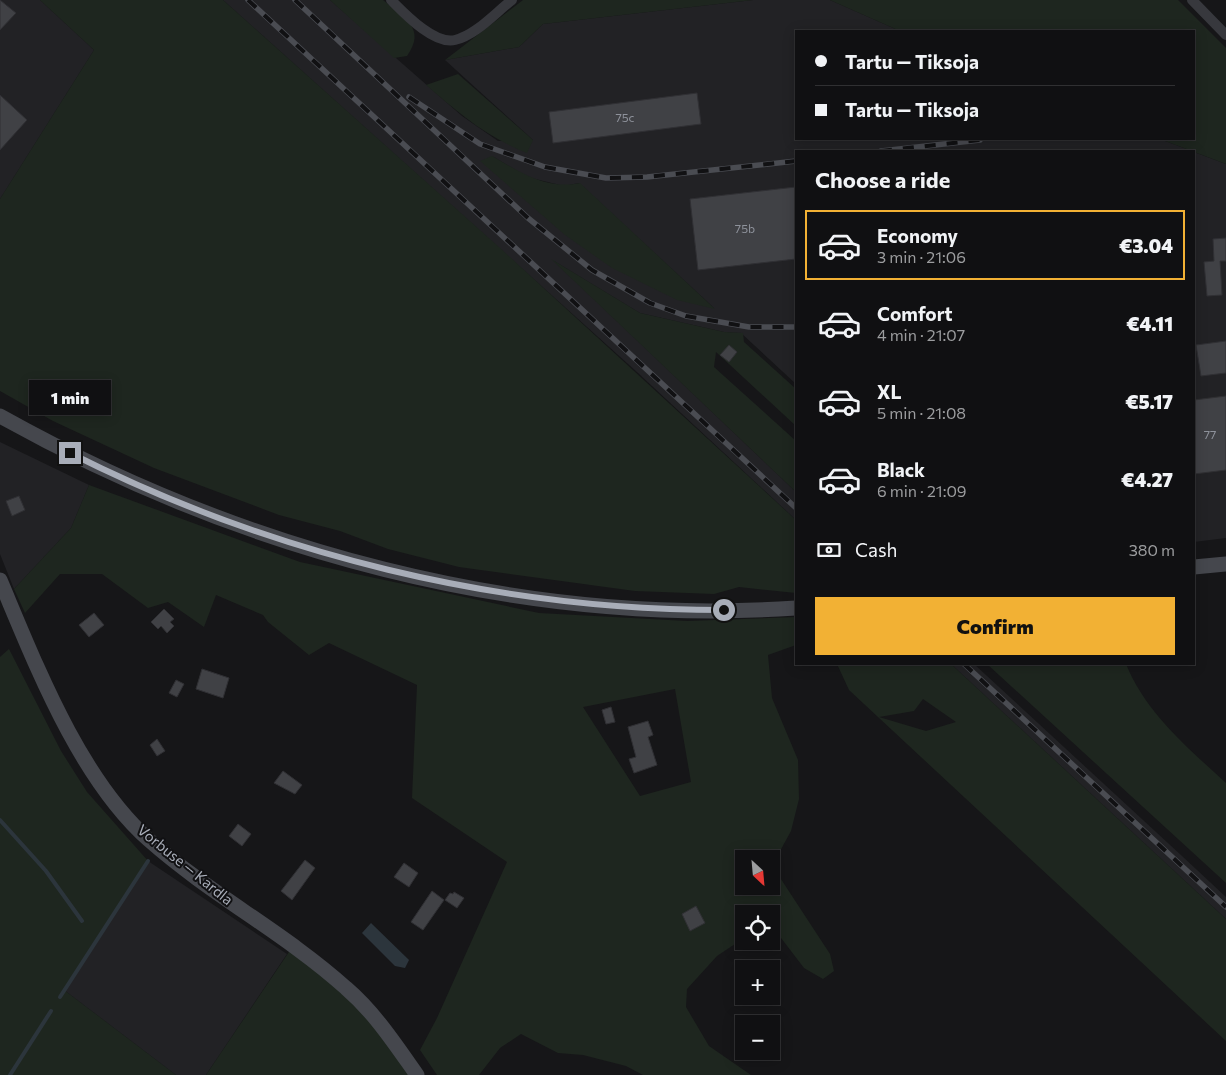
<!DOCTYPE html>
<html lang="en">
<head>
<meta charset="utf-8">
<style>
	:root { --surface:#101012; --page:#1e1e20; --text:#f1f3f6; --muted:#9c9d9f; --line:#303032; --accent:#f2b134 }
	body { margin:0; font-family:Commissioner,sans-serif; background:var(--page); color:var(--text); height:100vh; display:flex; flex-direction:column; font-size:19px; white-space:nowrap }
	* { box-sizing:border-box; margin:0 }
	p { font-size:16px; color:var(--muted) }
	.icon { flex:none; width:28px; height:28px; fill:none; stroke:currentColor; stroke-width:2; stroke-linecap:round; stroke-linejoin:round }
	.map { position:relative; flex:1; overflow:hidden }
	.panel { position:absolute; left:795px; top:150px; width:400px; height:515px; display:flex; flex-direction:column; background:var(--surface); border-radius:0px; box-shadow:0 2px 12px #0003,0 0 0 1px var(--line) }
	.panel>* { flex:none }
	.hud { position:absolute; left:795px; top:30px; width:400px; height:110px; border-radius:0px; box-shadow:0 2px 12px #0003,0 0 0 1px var(--line); display:grid; align-content:center; height:110px; padding:0 20px; background:var(--surface) }
	.needle { width:32px; rotate:154deg }
	.buttons { position:absolute; left:735px; top:850px; display:grid; gap:10px }
	.buttons a { display:grid; place-items:center; width:45px; height:45px; border-radius:0px; background:var(--surface); box-shadow:0 2px 12px #0003,0 0 0 1px var(--line); font-size:25px }
	.end { position:absolute; width:22px; height:22px; margin:-11px; border:6px solid #a8adb8; background:#111; box-shadow:0 0 0 2px #111 }
	.from { border-radius:50% }
	.bubble { position:absolute; height:35px; border-radius:0px; background:var(--surface); box-shadow:0 2px 12px #0003,0 0 0 1px var(--line); font-size:16px; font-weight:800; line-height:35px; text-align:center }
	.hud b { display:flex; align-items:center; gap:18px; height:48px; font-size:19px }
	.hud b+b { border-top:1px solid var(--line) }
	.hud i { width:12px; height:12px; background:var(--text) }
	ul { padding:0; list-style:none }
	li { display:flex; align-items:center; gap:15px; height:70px; margin:0 10px 8px; padding:0 10px; border:2px solid transparent; border-radius:0px }
	li div { flex:1 }
	li b { display:block; font-size:19px }
	li em { font-style:normal; font-weight:800 }
	li.active { border-color:var(--accent) }
	li>.icon { width:45px; height:45px; stroke-width:1.5 }
	h2 { padding:0 20px; font-size:22px; line-height:60px }
	.pay { display:flex; align-items:center; gap:12px; height:55px; padding:0 20px; font-size:19px }
	.pay p { margin-inline-start:auto }
	.primary-button { display:flex; gap:10px; margin-top:auto; padding:10px 20px }
	.primary-button a { flex:1; height:58px; border-radius:0px; background:var(--accent); color:#111; font-size:20px; font-weight:800; line-height:58px; text-align:center }
	.map>svg:first-child { display:block }
</style>
</head>
<body>
<div class="map">
<svg width="1226" height="1075" viewBox="0 0 1226 1075">
	<rect width="100%" height="100%" fill="#161618"/>
	<g fill="#222225" fill-rule="evenodd">
		<polygon points="0,0 40,0 94,50 0,199"/>
		<path d="M223 0H330L462 116 498 141 533 140 445 60 519 47 543 24 753 0H830L900 31H796V139H1160L1192 151H796V384L741 333 724 332 640 313 554 261 796 492V520L637 372ZM492 156 527 177 564 186 579 183 714 308Z"/>
		<polygon points="1194,152 1226,164 1226,538 1194,542"/>
		<polygon points="0,442 89,485 71,528 14,589 0,554"/>
		<polygon points="951,664 974,664 1182,856 1226,897 1226,919"/>
		<polygon points="148,861 287,954 206,1075 176,1075 64,990"/>
	</g>
	<g fill="#1e261f" fill-rule="evenodd">
		<polygon points="40,0 223,0 500,248 796,520 796,593 739,587 714,594 635,591 459,567 388,549 340,531 279,515 154,468 53,421 0,391 0,199 94,50"/>
		<path d="M330 0H383C404 18 427 28 407 56L394 58Z"/>
		<polygon points="523,0 753,0 543,24 519,47 445,60"/>
		<polygon points="830,0 1178,0 1226,48 1226,164 1160,139 1194,139 1194,31 900,31"/>
		<path d="M458 74 533 140 527 153C485 136 460 114 426 85Z"/>
		<path d="M492 156C520 172 546 190 580 183L715 309 677 300 612 268 565 235 480 161Z"/>
		<polygon points="551,259 640,313 724,332 743,333 744,342 796,389 796,426 716,352 714,367 796,441 796,492"/>
		<path d="M89 485 300 562 539 613 687 621 796 617V645L768 655 772 698 798 760 799 799 791 831 774 862 775 870 830 954 834 971 823 979 804 968 778 934 771 931V914H744V938L717 956 687 989 686 1007 709 1046 751 1075H643L626 1066 583 1055 558 1053 521 1034 500 1048 479 1075H437L420 1050 437 1018 507 862 412 798 417 685 329 643 309 655 268 622 263 615 216 595 204 627 168 602 148 608 102 574H60L25 613 14 589 71 528ZM675 689 691 782 640 796 583 707ZM744 859H771V886H744Z"/>
		<polygon points="9,649 61,751 87,792 148,861 64,990 176,1075 0,1075 0,657"/>
		<path d="M837 664H951L1226 919V1041L849 690ZM923 699 956 722 926 731 879 717 914 711Z"/>
		<path d="M987 664H1126C1146 713 1188 748 1226 783V883Z"/>
		<polygon points="293,946 346,987 417,1075 206,1075"/>
	</g>
	<polygon fill="#2c353c" points="371,923 409,960 405,968 395,966 362,933"/>
	<g fill="none" stroke-linecap="round" stroke-linejoin="round">
		<g stroke="#2c353c" stroke-width="4">
			<polyline points="0,820 46,871 82,921"/>
			<polyline points="60,997 148,861"/>
			<polyline points="10,1075 51,1011"/>
		</g>
	</g>
	<g fill="#404145" stroke="#303034">
		<polygon points="0,0 16,13 0,30"/>
		<polygon points="697,93 701,124 553,143 549,112"/>
		<polygon points="0,95 27,120 0,150"/>
		<polygon points="796,187 796,259 698,270 690,199"/>
		<polygon points="1226,238 1226,261 1220,261 1222,295 1207,296 1204,262 1214,261 1213,239"/>
		<polygon points="1226,341 1226,373 1201,376 1196,345"/>
		<polygon points="729,345 737,352 729,362 720,355"/>
		<polygon points="1226,396 1226,470 1194,474 1194,400"/>
		<polygon points="19,496 25,510 12,516 6,501"/>
		<polygon points="164,609 174,619 170,622 174,626 167,633 161,626 158,629 151,622"/>
		<polygon points="94,613 104,625 89,637 79,625"/>
		<polygon points="202,669 229,678 223,698 196,689"/>
		<polygon points="176,680 184,684 177,697 169,693"/>
		<polygon points="611,707 615,722 606,724 602,710"/>
		<polygon points="648,721 653,735 648,737 657,765 634,773 629,759 636,757 628,727"/>
		<polygon points="157,739 165,751 157,756 150,745"/>
		<polygon points="283,771 302,785 295,794 274,783"/>
		<polygon points="238,824 251,834 242,846 229,836"/>
		<polygon points="305,860 315,868 292,900 281,891"/>
		<polygon points="404,863 418,873 409,887 394,877"/>
		<polygon points="432,891 444,900 423,930 411,922"/>
		<polygon points="454,892 464,898 457,908 445,900 450,893 453,894"/>
		<polygon points="696,906 705,923 690,931 682,914"/>
	</g>
	<g fill="none" stroke-linecap="round" stroke-linejoin="round">
		<g stroke="#37383d" stroke-width="10">
			<path d="M391 0C404 13 434 45 455 40 476 35 495 13 512 0"/>
			<polyline points="1192,0 1226,35"/>
		</g>
		<g stroke="#45474d" stroke-width="15">
			<path d="M0 416C240 550 520 627 796 608"/>
			<polyline points="1194,567 1226,564"/>
			<path d="M0 580C36 665 79 778 149 840 211 895 285 933 346 988 375 1013 395 1044 417 1075"/>
		</g>
		<g stroke="#4a4c52" stroke-width="5.5">
			<g id="rail">
				<polyline points="248,0 796,508"/>
				<polyline points="295,0 528,218 592,270 650,303 686,316 749,327 796,327"/>
				<polyline points="409,97 480,144 545,167 606,178 647,177 796,161"/>
				<polyline points="881,151 980,140"/>
				<polyline points="964,664 1226,907"/>
			</g>
		</g>
		<use href="#rail" stroke="#111113" stroke-width="4" stroke-dasharray="11" stroke-linecap="butt"/>
	</g>
	<g fill="none" stroke-linecap="round" stroke-linejoin="round">
		<path stroke="#a8adb8" stroke-width="6" d="M70 453C272 555 498 610 724 610"/>
	</g>
	<g text-anchor="middle" stroke-width="4" stroke-linejoin="round" paint-order="stroke">
		<g font-size="12" fill="#8e929b">
			<text x="625" y="122">75c</text>
			<text x="745" y="233">75b</text>
			<text x="1210" y="439">77</text>
		</g>
		<g font-size="15" fill="#a8adb8" stroke="#111113">
			<text transform="translate(185 865) rotate(39)" y="5">Vorbuse — Kardla</text>
		</g>
	</g>
</svg>
<div class="buttons">
<a><svg class="needle" viewBox="-14 -14 28 28"><path d="M0-13l5 13h-10z" fill="#e53935"/><path d="M0 13l5-13h-10z" fill="#9c9d9f"/></svg></a>
<a><svg class="icon" aria-label="locate" viewBox="0 0 24 24"><circle cx="12" cy="12" r="6"/><path d="M12 2v4M12 18v4M2 12h4M18 12h4"/></svg></a>
<a>+</a>
<a>−</a>
</div>
<i class="end from" style="left:724px;top:610px"></i>
<i class="end" style="left:70px;top:453px"></i>
<div class="bubble" style="left:29px;top:380px;width:82px">1 min</div>
<div class="hud">
<b><i class="from"></i>Tartu — Tiksoja</b>
<b><i></i>Tartu — Tiksoja</b>
</div>
<section class="panel">
<h2>Choose a ride</h2>
<ul>
<li class="active"><svg class="icon" aria-label="car" viewBox="0 0 24 24"><path d="M5 17H2v-5l4-1 3-4h7l3 4 3 1v5h-3M9 17h6M6 11h13"/><circle cx="7" cy="17" r="2"/><circle cx="17" cy="17" r="2"/></svg><div><b>Economy</b><p>3 min · 21:06</p></div><em>€3.04</em></li>
<li><svg class="icon" aria-label="car" viewBox="0 0 24 24"><path d="M5 17H2v-5l4-1 3-4h7l3 4 3 1v5h-3M9 17h6M6 11h13"/><circle cx="7" cy="17" r="2"/><circle cx="17" cy="17" r="2"/></svg><div><b>Comfort</b><p>4 min · 21:07</p></div><em>€4.11</em></li>
<li><svg class="icon" aria-label="car" viewBox="0 0 24 24"><path d="M5 17H2v-5l4-1 3-4h7l3 4 3 1v5h-3M9 17h6M6 11h13"/><circle cx="7" cy="17" r="2"/><circle cx="17" cy="17" r="2"/></svg><div><b>XL</b><p>5 min · 21:08</p></div><em>€5.17</em></li>
<li><svg class="icon" aria-label="car" viewBox="0 0 24 24"><path d="M5 17H2v-5l4-1 3-4h7l3 4 3 1v5h-3M9 17h6M6 11h13"/><circle cx="7" cy="17" r="2"/><circle cx="17" cy="17" r="2"/></svg><div><b>Black</b><p>6 min · 21:09</p></div><em>€4.27</em></li>
</ul>
<div class="pay"><svg class="icon" aria-label="cash" viewBox="0 0 24 24"><path d="M3 7h18v10H3z"/><circle cx="12" cy="12" r="2"/></svg>Cash<p>380 m</p></div>
<div class="primary-button"><a>Confirm</a></div>
</section>
</div>
</body>
</html>
